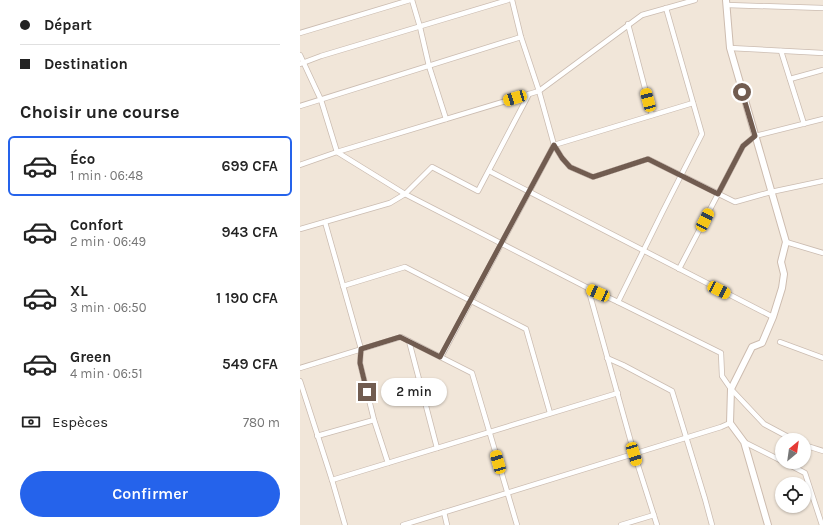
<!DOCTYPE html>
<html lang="fr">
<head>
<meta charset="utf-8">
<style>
	:root { --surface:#fff; --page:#f6f6f6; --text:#222; --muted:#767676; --line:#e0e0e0; --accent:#2563eb }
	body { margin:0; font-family:Karla,sans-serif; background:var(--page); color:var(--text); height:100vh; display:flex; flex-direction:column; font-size:15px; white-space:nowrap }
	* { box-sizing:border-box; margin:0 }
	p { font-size:13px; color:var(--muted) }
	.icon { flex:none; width:22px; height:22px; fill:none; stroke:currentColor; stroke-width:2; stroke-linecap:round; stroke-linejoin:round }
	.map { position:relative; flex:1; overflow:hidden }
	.panel { display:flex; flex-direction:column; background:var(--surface); width:300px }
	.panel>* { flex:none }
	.hud { display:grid; align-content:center; height:88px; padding:0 20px; background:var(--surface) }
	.needle { width:26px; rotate:29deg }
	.controls { position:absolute; left:475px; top:433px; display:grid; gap:8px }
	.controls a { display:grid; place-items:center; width:36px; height:36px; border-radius:50%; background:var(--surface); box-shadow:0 1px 3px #0004; font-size:20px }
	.end { position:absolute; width:18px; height:18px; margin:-9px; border:5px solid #715c50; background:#fff; box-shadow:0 0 0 2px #fff }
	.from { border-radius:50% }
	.bubble { position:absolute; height:28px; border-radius:14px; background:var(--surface); box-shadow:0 1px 3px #0004; font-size:13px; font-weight:600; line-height:28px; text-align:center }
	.car { position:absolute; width:12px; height:24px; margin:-12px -6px; border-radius:5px; box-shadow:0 0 3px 1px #0007; background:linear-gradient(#f5c518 24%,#345 0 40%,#f5c518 0 76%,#345 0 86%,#f5c518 0) }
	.hud b { display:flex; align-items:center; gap:14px; height:38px; font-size:15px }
	.hud b+b { border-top:1px solid var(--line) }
	.hud i { width:10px; height:10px; background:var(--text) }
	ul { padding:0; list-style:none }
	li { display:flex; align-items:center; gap:12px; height:60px; margin:0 8px 6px; padding:0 12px; border:2px solid transparent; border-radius:6px }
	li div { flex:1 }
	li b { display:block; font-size:15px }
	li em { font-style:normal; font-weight:600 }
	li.current { border-color:var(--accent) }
	li>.icon { width:36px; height:36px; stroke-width:1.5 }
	h2 { padding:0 20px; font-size:18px; line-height:48px }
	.pay { display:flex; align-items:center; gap:10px; height:44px; padding:0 20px; font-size:15px }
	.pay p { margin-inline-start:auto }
	.action { display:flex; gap:8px; margin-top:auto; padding:8px 20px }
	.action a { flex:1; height:46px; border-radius:24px; background:var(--accent); color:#fff; font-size:16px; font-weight:600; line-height:46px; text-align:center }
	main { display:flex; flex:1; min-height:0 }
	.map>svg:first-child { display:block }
</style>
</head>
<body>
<main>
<section class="panel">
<div class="hud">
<b><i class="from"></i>Départ</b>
<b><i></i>Destination</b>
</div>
<h2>Choisir une course</h2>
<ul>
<li class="current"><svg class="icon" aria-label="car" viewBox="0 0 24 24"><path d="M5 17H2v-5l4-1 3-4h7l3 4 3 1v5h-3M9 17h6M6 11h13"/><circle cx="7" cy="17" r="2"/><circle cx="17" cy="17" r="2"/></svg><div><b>Éco</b><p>1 min · 06:48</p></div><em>699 CFA</em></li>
<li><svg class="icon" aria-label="car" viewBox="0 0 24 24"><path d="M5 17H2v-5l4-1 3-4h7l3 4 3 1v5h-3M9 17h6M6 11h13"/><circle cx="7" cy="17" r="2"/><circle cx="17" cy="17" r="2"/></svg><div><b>Confort</b><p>2 min · 06:49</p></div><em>943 CFA</em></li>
<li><svg class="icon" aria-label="car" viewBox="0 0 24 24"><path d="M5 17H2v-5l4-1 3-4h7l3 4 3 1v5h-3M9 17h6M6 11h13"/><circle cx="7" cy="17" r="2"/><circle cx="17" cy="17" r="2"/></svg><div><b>XL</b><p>3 min · 06:50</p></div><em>1 190 CFA</em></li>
<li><svg class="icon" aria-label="car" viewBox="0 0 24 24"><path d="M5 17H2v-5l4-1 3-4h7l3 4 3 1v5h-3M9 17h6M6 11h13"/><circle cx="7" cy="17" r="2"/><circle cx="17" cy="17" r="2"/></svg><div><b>Green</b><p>4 min · 06:51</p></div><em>549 CFA</em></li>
</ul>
<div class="pay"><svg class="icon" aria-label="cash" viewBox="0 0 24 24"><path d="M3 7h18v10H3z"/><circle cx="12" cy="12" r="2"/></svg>Espèces<p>780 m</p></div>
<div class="action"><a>Confirmer</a></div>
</section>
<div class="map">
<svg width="523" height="525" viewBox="0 0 523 525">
	<rect width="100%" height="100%" fill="#faf4e9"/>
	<path fill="#f1e6d9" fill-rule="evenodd" d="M0 0H523V525H0ZM482 440H504V462H482ZM482 484H504V506H482Z"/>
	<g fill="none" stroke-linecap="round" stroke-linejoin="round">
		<g stroke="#cbbcb1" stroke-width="6">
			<g id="street">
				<polyline points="112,0 120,27 129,66 146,119"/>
				<polyline points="212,0 221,37 239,91 254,145 262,158 270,167 293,177 348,159 435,202 471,192 523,181"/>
				<polyline points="427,5 523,8"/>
				<polyline points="328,24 352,115"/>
				<polyline points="0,33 110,0"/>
				<polyline points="430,48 523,53"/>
				<polyline points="481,51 504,124"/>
				<polyline points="0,55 21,100 37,152 105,194 288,288 318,302 421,353 422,376 431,389 464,424 494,440"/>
				<polyline points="0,64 21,56 208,0"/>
				<polyline points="490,79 523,70"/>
				<polyline points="0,106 221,37"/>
				<polyline points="0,165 37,152 239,91 342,15 395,0"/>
				<polyline points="189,171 473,317"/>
				<polyline points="25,222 61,349 60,363 74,420 88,463"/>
				<polyline points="0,229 90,203 105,194 132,167 178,191 229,94"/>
				<polyline points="486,242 523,253"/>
				<polyline points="379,269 443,146 455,136 523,119"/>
				<polyline points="43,286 105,267 226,329 250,413"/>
				<polyline points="288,288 334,453 357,525"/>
				<polyline points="318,302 362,213 402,134 366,8"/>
				<polyline points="109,341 137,448"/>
				<polyline points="480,342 523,358"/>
				<polyline points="141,357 254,145 393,103"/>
				<polyline points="307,358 323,365 372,391 405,499 412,525"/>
				<polyline points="0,368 101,337 172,373 217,525"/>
				<polyline points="0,381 32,480 45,525"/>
				<polyline points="17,436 74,420"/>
				<polyline points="444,442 482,461"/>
				<polyline points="504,445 523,451"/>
				<polyline points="484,462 505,473 522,525"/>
				<polyline points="32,480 318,393"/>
				<polyline points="144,512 147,525"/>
				<polyline points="103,525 421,427 430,423"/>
				<polyline points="321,525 354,515"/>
			</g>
		</g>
		<g stroke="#cdbcaf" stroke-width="8">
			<polyline id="secondary" points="426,0 430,48 486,242 481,262 484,274 482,288 473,317 462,343 452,347 431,389 430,423 444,442 468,525"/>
		</g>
		<use href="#street" stroke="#fff" stroke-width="4.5"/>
		<use href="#secondary" stroke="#fff" stroke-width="6"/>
	</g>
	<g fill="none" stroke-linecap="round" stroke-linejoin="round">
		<polyline stroke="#715c50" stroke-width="5" points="67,392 60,363 61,349 100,337 140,357 254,145 262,158 270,167 293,177 348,159 418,194 443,146 455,136 442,92"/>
	</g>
</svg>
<div class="controls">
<a><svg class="needle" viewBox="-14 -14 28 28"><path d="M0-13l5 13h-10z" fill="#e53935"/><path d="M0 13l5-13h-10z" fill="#767676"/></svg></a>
<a><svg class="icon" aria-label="locate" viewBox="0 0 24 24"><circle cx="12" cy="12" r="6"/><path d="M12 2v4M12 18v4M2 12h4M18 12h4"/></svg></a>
</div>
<i class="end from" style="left:442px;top:92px"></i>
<i class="end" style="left:67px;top:392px"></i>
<div class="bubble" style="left:81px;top:378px;width:66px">2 min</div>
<i class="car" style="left:215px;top:98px;rotate:253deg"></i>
<i class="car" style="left:348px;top:100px;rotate:345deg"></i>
<i class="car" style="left:405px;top:220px;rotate:27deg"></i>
<i class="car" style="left:419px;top:290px;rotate:117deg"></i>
<i class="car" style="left:298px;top:293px;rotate:294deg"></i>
<i class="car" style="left:334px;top:454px;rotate:163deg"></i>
<i class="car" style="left:198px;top:462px;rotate:344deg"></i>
</div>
</main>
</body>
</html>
